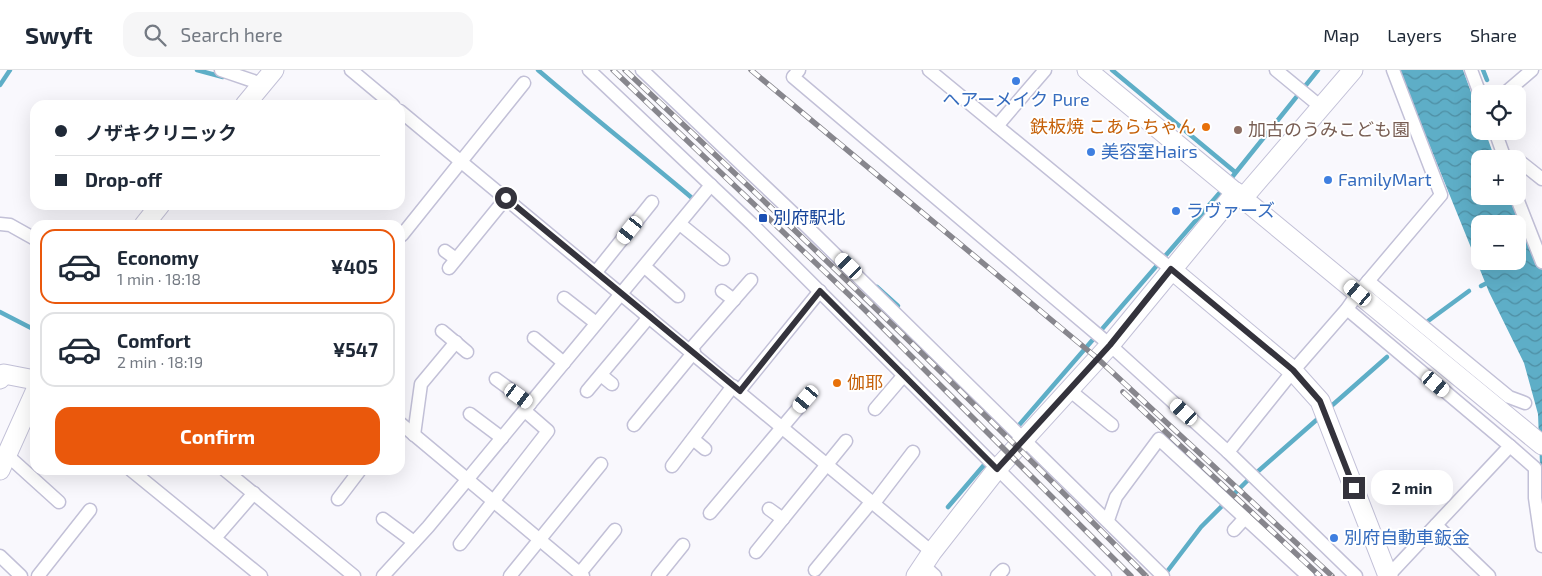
<!DOCTYPE html>
<html lang="en">
<head>
<meta charset="utf-8">
<style>
	:root { --surface:#fff; --page:#f6f6f7; --text:#1f2937; --muted:#747a83; --line:#e0e1e3; --accent:#ea580c }
	body { margin:0; font-family:"Exo 2","Noto Sans JP",sans-serif; background:var(--page); color:var(--text); height:100vh; display:flex; flex-direction:column; font-size:19px; white-space:nowrap }
	* { box-sizing:border-box; margin:0 }
	p { font-size:16px; color:var(--muted) }
	.icon { flex:none; width:28px; height:28px; fill:none; stroke:currentColor; stroke-width:2; stroke-linecap:round; stroke-linejoin:round }
	.map { position:relative; flex:1; overflow:hidden }
	.details { position:absolute; left:30px; top:150px; width:375px; height:255px; display:flex; flex-direction:column; background:var(--surface); border-radius:15px; box-shadow:0 5px 20px #0002 }
	.details>* { flex:none }
	.top-card { position:absolute; left:30px; top:30px; width:375px; height:110px; border-radius:15px; box-shadow:0 5px 20px #0002; display:grid; align-content:center; height:110px; padding:0 25px; background:var(--surface) }
	.controls { position:absolute; left:1471px; top:15px; display:grid; gap:10px }
	.controls a { display:grid; place-items:center; width:55px; height:55px; border-radius:10px; background:var(--surface); box-shadow:0 5px 20px #0002; font-size:25px }
	.end { position:absolute; width:22px; height:22px; margin:-11px; border:6px solid #34333c; background:#fff; box-shadow:0 0 0 2px #fff }
	.from { border-radius:50% }
	.bubble { position:absolute; height:35px; border-radius:15px; background:var(--surface); box-shadow:0 5px 20px #0002; font-size:16px; font-weight:700; line-height:35px; text-align:center }
	.car { position:absolute; width:15px; height:30px; margin:-15px -8px; border-radius:6px; box-shadow:0 0 4px 1px #0007; background:linear-gradient(#fff 24%,#345 0 40%,#fff 0 76%,#345 0 86%,#fff 0) }
	.top-card b { display:flex; align-items:center; gap:18px; height:48px; font-size:19px }
	.top-card b+b { border-top:1px solid var(--line) }
	.top-card i { width:12px; height:12px; background:var(--text) }
	ul { padding:9px 0 0; list-style:none }
	li { display:flex; align-items:center; gap:15px; height:75px; margin:0 10px 8px; padding:0 15px; border:2px solid var(--line); border-radius:15px }
	li div { flex:1 }
	li b { display:block; font-size:19px }
	li em { font-style:normal; font-weight:700 }
	li.current { border-color:var(--accent) }
	li>.icon { width:45px; height:45px; stroke-width:1.5 }
	.cta { display:flex; gap:10px; margin-top:auto; padding:10px 25px }
	.cta a { flex:1; height:58px; border-radius:15px; background:var(--accent); color:#fff; font-size:20px; font-weight:700; line-height:58px; text-align:center }
	header { display:flex; align-items:center; gap:30px; box-sizing:border-box; height:70px; padding:0 25px; background:var(--surface); border-bottom:1px solid var(--line) }
	header strong { font-size:24px }
	nav { display:flex; gap:28px; margin-inline-start:auto; font-size:18px }
	.search { width:350px; height:45px; background:var(--page); display:flex; align-items:center; gap:12px; box-sizing:border-box; padding:0 18px; border-radius:15px; color:var(--muted); font-size:19px }
	.map>svg:first-child { display:block }
</style>
</head>
<body>
<header>
<strong>Swyft</strong>
<div class="search"><svg class="icon" aria-label="search" viewBox="0 0 24 24"><circle cx="10" cy="10" r="6"/><path d="M15 15l6 6"/></svg>Search here</div>
<nav><a>Map</a><a>Layers</a><a>Share</a></nav>
</header>
<div class="map">
<svg width="1542" height="506" viewBox="0 0 1542 506">
	<defs>
		<pattern id="water-waves" width="16" height="10" patternUnits="userSpaceOnUse" patternTransform="scale(1.25)"><rect width="16" height="10" fill="#5eaec7"/><path d="M0 5q4-4 8 0t8 0" fill="none" stroke="#4e8ea3"/></pattern>
	</defs>
	<rect width="100%" height="100%" fill="#f9f8fd"/>
	<path fill="url(#water-waves)" fill-rule="evenodd" d="M1399 0H1463L1480 47V61H1485L1495 89H1480V126H1509L1542 200V445L1538 344 1524 293 1489 222ZM1480 154H1518V191H1480Z"/>
	<g fill="none" stroke-linecap="round" stroke-linejoin="round">
		<g stroke="#5eaec7" stroke-width="4.5">
			<polyline points="197,0 223,7"/>
			<path d="M538 0C588 43 641 85 692 128"/>
			<polyline points="1112,0 1235,102"/>
			<polyline points="1483,0 1487,10"/>
			<polyline points="0,15 10,0"/>
			<polyline points="1229,111 1318,0"/>
			<polyline points="1481,216 1491,211"/>
			<polyline points="877,217 898,236"/>
			<polyline points="0,242 35,260"/>
			<polyline points="1428,251 1469,221"/>
			<polyline points="1328,339 1387,287"/>
			<polyline points="1020,354 1223,119"/>
			<polyline points="948,437 984,395"/>
			<polyline points="1166,503 1201,457 1247,411 1321,346"/>
		</g>
		<g stroke="#c2c0d7" stroke-width="15">
			<g id="street">
				<polyline points="221,0 262,14"/>
				<polyline points="351,0 393,35"/>
				<polyline points="589,0 752,154 1105,506"/>
				<polyline points="642,0 793,143 1163,506"/>
				<polyline points="799,0 793,7 1110,275 1228,382 1356,506"/>
				<polyline points="929,0 1171,199"/>
				<polyline points="1276,0 1321,37"/>
				<polyline points="1471,0 1480,24"/>
				<polyline points="1504,24 1532,0"/>
				<polyline points="400,41 932,482"/>
				<polyline points="997,56 1045,0"/>
				<polyline points="1495,61 1505,89"/>
				<polyline points="1518,90 1542,109"/>
				<polyline points="1516,126 1542,192"/>
				<polyline points="0,154 10,155 35,169"/>
				<polyline points="680,154 723,189"/>
				<polyline points="402,165 524,13"/>
				<polyline points="445,181 456,189"/>
				<polyline points="645,197 678,226"/>
				<polyline points="449,198 506,128"/>
				<polyline points="596,202 652,132"/>
				<polyline points="1368,211 1509,327 1525,333"/>
				<polyline points="722,221 734,230"/>
				<polyline points="564,228 596,253"/>
				<polyline points="1347,239 1510,376 1388,506"/>
				<polyline points="442,261 467,282"/>
				<polyline points="534,268 564,293"/>
				<polyline points="690,280 751,210"/>
				<polyline points="601,305 612,314"/>
				<polyline points="496,309 530,334"/>
				<polyline points="1068,319 1112,355"/>
				<polyline points="587,321 649,247"/>
				<polyline points="739,321 820,221"/>
				<polyline points="875,339 904,305"/>
				<polyline points="470,344 502,368"/>
				<polyline points="400,353 583,506"/>
				<polyline points="634,355 694,282"/>
				<polyline points="414,365 421,314 456,272"/>
				<polyline points="693,369 705,379"/>
				<polyline points="1510,376 1535,398 1535,428 1542,476"/>
				<polyline points="1228,382 1293,301 1347,239 1358,223 1441,125 1393,0"/>
				<polyline points="7,385 59,432"/>
				<polyline points="672,396 733,316"/>
				<polyline points="131,400 261,506"/>
				<polyline points="225,400 354,506"/>
				<polyline points="338,429 360,400"/>
				<polyline points="874,433 913,382"/>
				<polyline points="769,439 783,449"/>
				<polyline points="710,443 806,329"/>
				<polyline points="383,449 414,472"/>
				<polyline points="1108,450 1116,427 1159,369 1308,506"/>
				<polyline points="1436,455 1489,506"/>
				<polyline points="1234,460 1245,448"/>
				<polyline points="215,468 254,423"/>
				<polyline points="460,474 548,361 525,341"/>
				<polyline points="756,482 846,371"/>
				<polyline points="0,486 21,506"/>
				<polyline points="923,495 935,506"/>
				<polyline points="815,500 872,431"/>
				<polyline points="580,503 615,460"/>
				<polyline points="38,506 90,440"/>
				<polyline points="383,506 428,457 711,115"/>
				<polyline points="510,506 601,394"/>
				<polyline points="658,506 683,475"/>
				<polyline points="997,506 1003,500"/>
			</g>
		</g>
		<g stroke="#c2c0d7" stroke-width="21">
			<g id="secondary">
				<polyline points="1087,0 1542,375"/>
				<polyline points="245,35 274,0"/>
				<polyline points="1243,128 1353,0"/>
				<polyline points="144,155 160,135"/>
				<polyline points="1171,199 1293,301 1320,331 1388,506"/>
				<polyline points="0,309 4,304 35,310"/>
				<polyline points="0,400 35,322"/>
				<polyline points="916,506 932,482 997,399 1110,275 1236,122"/>
			</g>
		</g>
		<use href="#street" stroke="#fff" stroke-width="12"/>
		<use href="#secondary" stroke="#fff" stroke-width="19"/>
		<g stroke="#87868d" stroke-width="5.5">
			<g id="rail">
				<polyline points="613,0 864,239 1131,506"/>
				<path d="M625 0C802 165 976 334 1146 506"/>
				<polyline points="751,0 1097,288 1332,506"/>
				<polyline points="1123,322 1320,506"/>
			</g>
		</g>
		<use href="#rail" stroke="#fff" stroke-width="4" stroke-dasharray="11" stroke-linecap="butt"/>
	</g>
	<g fill="none" stroke-linecap="round" stroke-linejoin="round">
		<polyline stroke="#34333c" stroke-width="6" points="506,128 740,321 820,221 997,399 1110,275 1171,199 1293,300 1320,331 1354,418"/>
	</g>
	<g fill="#3f7fe0" stroke="#fff" stroke-width="2">
		<circle cx="1016" cy="11" r="5"/>
		<circle cx="1091" cy="82" r="5"/>
		<circle cx="1328" cy="110" r="5"/>
		<circle cx="1176" cy="141" r="5"/>
		<circle cx="1334" cy="468" r="5"/>
	</g>
	<g fill="#e8710a" stroke="#fff" stroke-width="2">
		<circle cx="1206" cy="57" r="5"/>
		<circle cx="837" cy="313" r="5"/>
	</g>
	<circle fill="#8d6e63" stroke="#fff" stroke-width="2" cx="1238" cy="60" r="5"/>
	<rect fill="#1a4fb4" stroke="#fff" stroke-width="2" x="758" y="143" width="10" height="10" rx="2.5"/>
	<g text-anchor="middle" stroke-width="4" stroke-linejoin="round" paint-order="stroke">
		<g font-size="18" fill="#366cbe" stroke="#fff" text-anchor="start">
			<text x="1016" y="36" text-anchor="middle">ヘアーメイク Pure</text>
			<text x="1101" y="88">美容室Hairs</text>
			<text x="1338" y="116">FamilyMart</text>
			<text x="1186" y="147">ラヴァーズ</text>
			<text x="1344" y="474">別府自動車鈑金</text>
		</g>
		<g font-size="18" fill="#c56008" stroke="#fff" text-anchor="end">
			<text x="1196" y="63">鉄板焼 こあらちゃん</text>
			<text x="847" y="319" text-anchor="start">伽耶</text>
		</g>
		<g font-size="18" fill="#785e54" stroke="#fff" text-anchor="start">
			<text x="1248" y="66">加古のうみこども園</text>
		</g>
		<g font-size="18" fill="#164399" stroke="#fff" text-anchor="start">
			<text x="773" y="154">別府駅北</text>
		</g>
	</g>
</svg>
<div class="controls">
<a><svg class="icon" aria-label="locate" viewBox="0 0 24 24"><circle cx="12" cy="12" r="6"/><path d="M12 2v4M12 18v4M2 12h4M18 12h4"/></svg></a>
<a>+</a>
<a>−</a>
</div>
<i class="end from" style="left:506px;top:128px"></i>
<i class="end" style="left:1354px;top:418px"></i>
<div class="bubble" style="left:1371px;top:400px;width:82px">2 min</div>
<i class="car" style="left:630px;top:160px;rotate:219deg"></i>
<i class="car" style="left:849px;top:196px;rotate:314deg"></i>
<i class="car" style="left:1358px;top:223px;rotate:310deg"></i>
<i class="car" style="left:1436px;top:314px;rotate:130deg"></i>
<i class="car" style="left:519px;top:326px;rotate:126deg"></i>
<i class="car" style="left:806px;top:329px;rotate:220deg"></i>
<i class="car" style="left:1184px;top:342px;rotate:312deg"></i>
<div class="top-card">
<b><i class="from"></i>ノザキクリニック</b>
<b><i></i>Drop-off</b>
</div>
<section class="details">
<ul>
<li class="current"><svg class="icon" aria-label="car" viewBox="0 0 24 24"><path d="M5 17H2v-5l4-1 3-4h7l3 4 3 1v5h-3M9 17h6M6 11h13"/><circle cx="7" cy="17" r="2"/><circle cx="17" cy="17" r="2"/></svg><div><b>Economy</b><p>1 min · 18:18</p></div><em>¥405</em></li>
<li><svg class="icon" aria-label="car" viewBox="0 0 24 24"><path d="M5 17H2v-5l4-1 3-4h7l3 4 3 1v5h-3M9 17h6M6 11h13"/><circle cx="7" cy="17" r="2"/><circle cx="17" cy="17" r="2"/></svg><div><b>Comfort</b><p>2 min · 18:19</p></div><em>¥547</em></li>
</ul>
<div class="cta"><a>Confirm</a></div>
</section>
</div>
</body>
</html>
